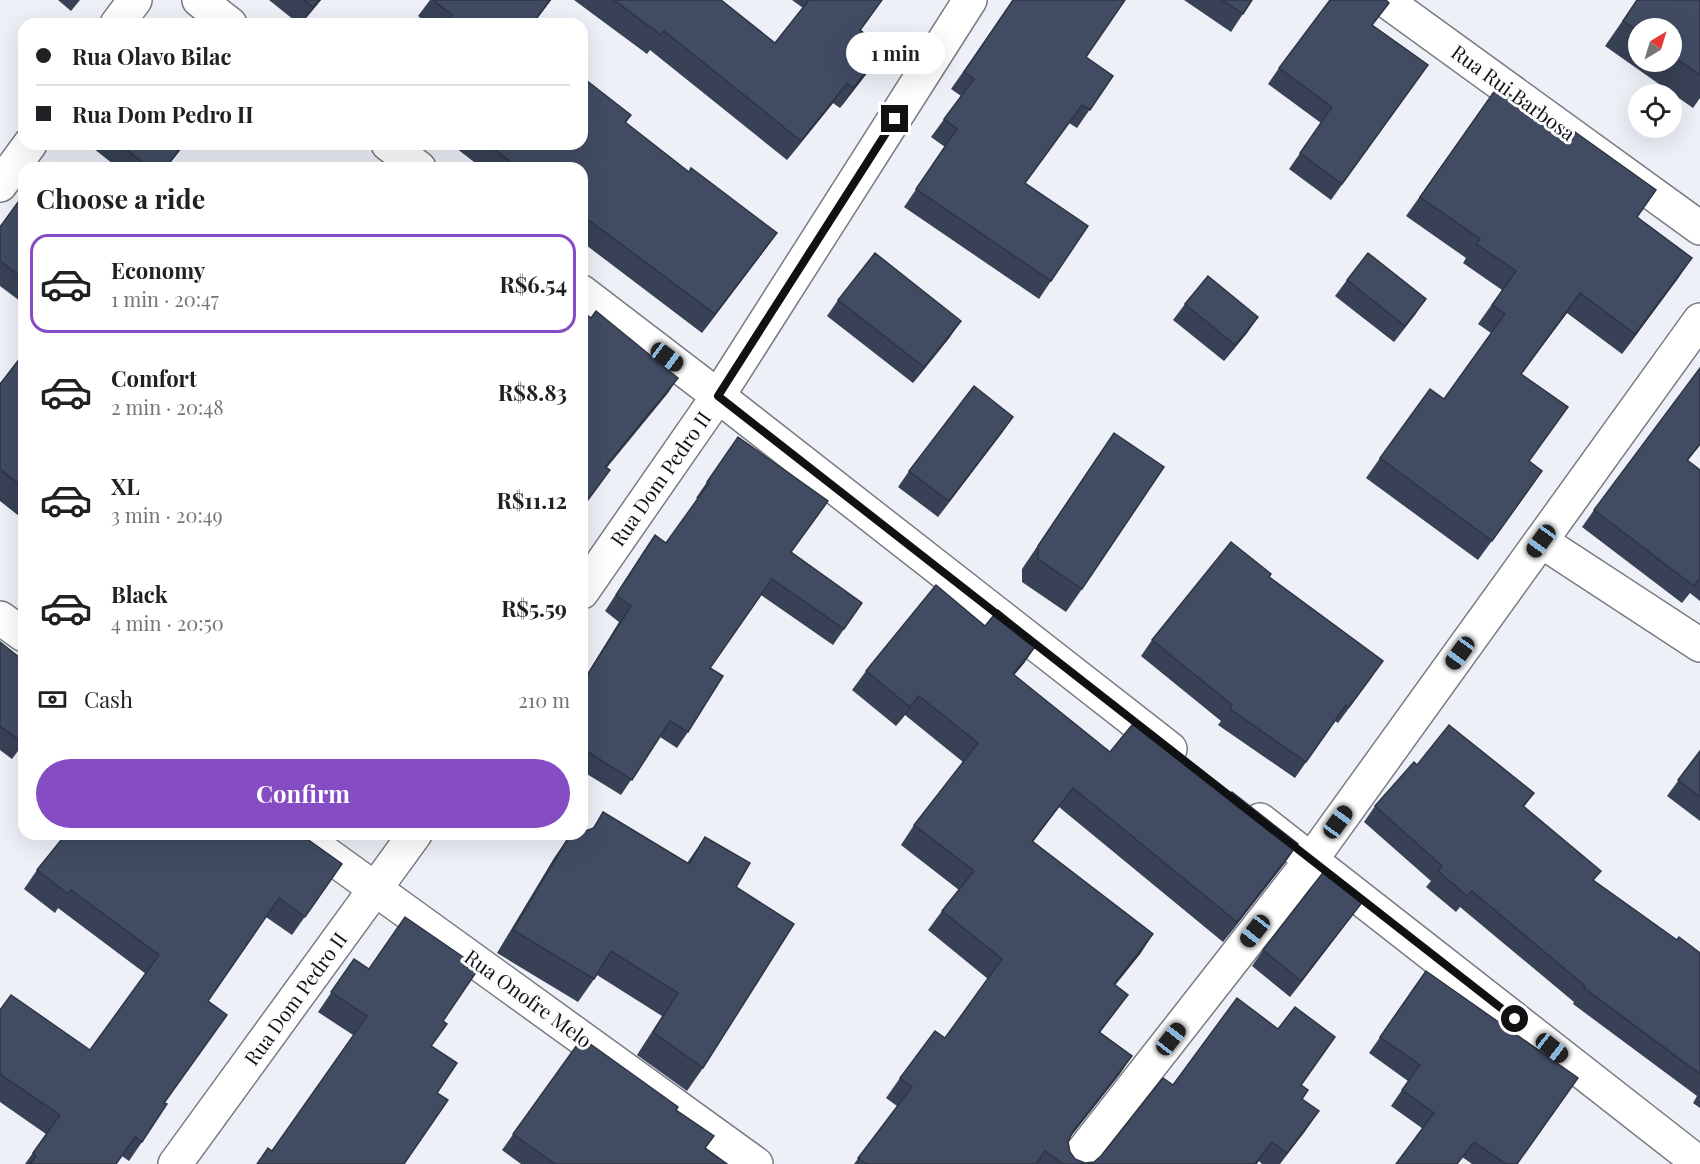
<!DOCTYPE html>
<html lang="en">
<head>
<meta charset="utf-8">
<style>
	:root { --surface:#fff; --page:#f6f6f6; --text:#202124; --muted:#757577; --line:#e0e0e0; --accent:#854cc3 }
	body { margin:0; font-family:"Playfair Display",serif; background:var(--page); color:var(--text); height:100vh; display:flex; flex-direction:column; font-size:22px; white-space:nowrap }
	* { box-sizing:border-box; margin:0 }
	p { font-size:20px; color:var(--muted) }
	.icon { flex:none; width:33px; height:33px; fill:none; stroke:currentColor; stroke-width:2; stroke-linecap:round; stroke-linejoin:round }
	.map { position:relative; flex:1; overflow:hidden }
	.sheet { position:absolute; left:18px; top:162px; width:570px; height:678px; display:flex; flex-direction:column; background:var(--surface); border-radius:18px; box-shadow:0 6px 24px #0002 }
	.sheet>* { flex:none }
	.hud { position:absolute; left:18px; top:18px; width:570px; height:132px; border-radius:18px; box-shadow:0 6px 24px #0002; display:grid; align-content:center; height:132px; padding:0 18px; background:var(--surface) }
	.needle { width:39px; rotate:38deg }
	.buttons { position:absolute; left:1628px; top:18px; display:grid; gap:12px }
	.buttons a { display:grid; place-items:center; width:54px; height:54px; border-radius:50%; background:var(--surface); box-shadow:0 6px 24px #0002; font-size:30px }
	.end { position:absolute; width:27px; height:27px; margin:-14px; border:8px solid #101113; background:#fff; box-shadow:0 0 0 3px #fff }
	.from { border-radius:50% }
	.bubble { position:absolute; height:42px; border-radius:21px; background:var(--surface); box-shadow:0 6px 24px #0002; font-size:20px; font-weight:700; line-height:42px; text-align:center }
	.car { position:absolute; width:18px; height:36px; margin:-18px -9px; border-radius:8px; box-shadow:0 0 4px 2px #0007; background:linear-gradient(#222 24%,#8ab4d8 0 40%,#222 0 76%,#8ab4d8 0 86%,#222 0) }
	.hud b { display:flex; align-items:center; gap:21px; height:57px; font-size:22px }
	.hud b+b { border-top:2px solid var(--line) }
	.hud i { width:15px; height:15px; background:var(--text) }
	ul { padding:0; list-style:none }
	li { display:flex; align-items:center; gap:18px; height:99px; margin:0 12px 9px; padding:0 6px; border:3px solid transparent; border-radius:18px }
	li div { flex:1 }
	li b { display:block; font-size:22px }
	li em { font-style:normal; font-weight:700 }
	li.on { border-color:var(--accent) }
	li>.icon { width:54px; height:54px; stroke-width:1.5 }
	h2 { padding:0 18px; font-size:27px; line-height:72px }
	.pay { display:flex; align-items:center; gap:15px; height:66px; padding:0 18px; font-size:22px }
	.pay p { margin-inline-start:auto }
	.primary-button { display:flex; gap:12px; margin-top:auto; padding:12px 18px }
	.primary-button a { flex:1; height:69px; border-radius:36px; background:var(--accent); color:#fff; font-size:24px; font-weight:700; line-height:69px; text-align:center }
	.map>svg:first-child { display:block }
</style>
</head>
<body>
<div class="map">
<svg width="1700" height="1164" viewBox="0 0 1700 1164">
	<rect width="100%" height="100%" fill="#edf0f7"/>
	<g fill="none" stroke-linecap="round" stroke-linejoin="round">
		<g stroke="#787b82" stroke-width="36">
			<g id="minor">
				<polyline points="199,0 230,24"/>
				<polyline points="1385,0 1700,228"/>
				<polyline points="117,24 135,0"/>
				<polyline points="388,144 419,168"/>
				<polyline points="0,185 30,144"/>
				<polyline points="582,292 718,396 1170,749"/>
				<polyline points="1541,541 1700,645"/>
				<polyline points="582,592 718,396 970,0"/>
				<polyline points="0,618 24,635"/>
				<polyline points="1260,820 1700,1164"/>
				<polyline points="299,834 756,1164"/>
				<polyline points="175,1164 415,834"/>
				<polyline points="1073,1164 1311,860 1700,320"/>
			</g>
		</g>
		<use href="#minor" stroke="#fff" stroke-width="33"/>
	</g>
	<g fill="#384155" fill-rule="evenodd">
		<polygon points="58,0 80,0 71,11"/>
		<polygon points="269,0 321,0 301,24 299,24"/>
		<polygon points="430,0 551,0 533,24 428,24 418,16"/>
		<polygon points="574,0 721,0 775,43 803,8 792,0 882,0 861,30 884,49 871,68 840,108 833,103 787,160 650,50 647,54"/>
		<polygon points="1013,0 1086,57 1113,76 1077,128 1069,123 1025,183 1051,281 1039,299 904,207 945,147 931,137 961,96 951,89"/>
		<polygon points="1184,0 1252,0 1231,32"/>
		<path d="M1637 0H1700V98L1693 108 1605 46ZM1638 28H1671V62H1638Z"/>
		<polygon points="1373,26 1428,65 1331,200 1289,169 1321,123 1268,84 1279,68"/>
		<polygon points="1498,86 1637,217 1679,277 1622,354 1567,313 1521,374 1529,461 1529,490 1478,560 1366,478 1380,458 1444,399 1491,333 1478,324 1502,290 1463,263 1466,258 1406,216"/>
		<polygon points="631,115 626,123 689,172 777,233 702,333 582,242 582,168 482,168 452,145 582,144"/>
		<polygon points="88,144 185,144 166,168 118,168"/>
		<polygon points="24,194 24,304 0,286 0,227"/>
		<polygon points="1347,280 1426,299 1394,342 1335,296"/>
		<polygon points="838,300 950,337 913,383 827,316"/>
		<polygon points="1185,304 1258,317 1247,333 1224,361 1173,320"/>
		<polygon points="24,353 24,520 0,501 0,383 1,383"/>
		<polygon points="1013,417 938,517 898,487 909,471"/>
		<polygon points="738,437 791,553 862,603 833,645 761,595 710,668 688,732 677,748 660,737 621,795 582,771 582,671 587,674 619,622 605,611 644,551 655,535 666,543 698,499 696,498"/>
		<polygon points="1098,456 1082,589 1066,612 1022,582 1022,569"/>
		<polygon points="1688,461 1700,470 1700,601 1690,593 1682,603 1582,527 1594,510"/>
		<polygon points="1269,577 1372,677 1338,723 1335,721 1295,778 1218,725 1221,721 1141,656 1152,640"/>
		<polygon points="0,642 24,743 12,759 0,750"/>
		<polygon points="1025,662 1014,675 1110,752 1285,863 1223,942 1059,807 1033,842 1153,934 1140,954 1115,985 1128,995 1100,1032 1132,1056 1119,1075 1070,1137 1068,1142 1070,1152 1075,1159 1085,1163 1094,1162 1101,1156 1173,1085 1301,1085 1306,1130 1280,1164 1262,1164 1259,1161 1257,1164 854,1164 897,1106 886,1098 900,1078 945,1038 988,979 928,930 942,911 959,890 901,845 914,825 963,762 905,715 896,726 852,690 866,671"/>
		<polygon points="1700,751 1700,821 1667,796"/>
		<polygon points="1417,765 1534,793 1524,807 1593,881 1677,940 1700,953 1700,1108 1693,1103 1697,1096 1573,1004 1574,1002 1460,907 1456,912 1426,887 1431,881 1364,822 1375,806"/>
		<polygon points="603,812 687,863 705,837 736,887 703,1068 687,1091 637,1055 662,1016 597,975 578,1002 497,953 554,858 570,835 592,829"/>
		<polygon points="342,864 292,935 266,917 208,1001 165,1103 142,1142 129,1161 122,1156 116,1164 25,1164 46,1134 0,1102 0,1010 90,1050 146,974 58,908 55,913 24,889 37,870"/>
		<polygon points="1364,900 1290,997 1252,966 1263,950"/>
		<polygon points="354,959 369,969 479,968 353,1035 318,1012"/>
		<polygon points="1426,971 1517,1164 1472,1164 1391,1106 1408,1081 1369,1053"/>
		<polygon points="582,1038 676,1110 706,1148 727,1164 521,1164 502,1150"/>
	</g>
	<g fill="#2e3545">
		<polygon points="319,0 321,0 301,24 313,7"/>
		<polygon points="550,0 551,0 533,24 532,24"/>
		<polygon points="884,49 871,68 840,108 853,88"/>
		<polygon points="847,83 833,103 787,160 801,141"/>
		<polygon points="184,144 185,144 166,168 165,168"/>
		<polygon points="777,233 764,251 702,333 715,314"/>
		<polygon points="1692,258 1679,277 1622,354 1635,334"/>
		<polygon points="1580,293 1567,313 1507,393 1521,374"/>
		<polygon points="1426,299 1415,315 1394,342 1405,326"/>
		<polygon points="1258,317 1247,333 1224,361 1235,345"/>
		<polygon points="961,321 950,337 913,383 924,367"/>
		<polygon points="678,378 668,393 595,482 605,467"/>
		<polygon points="1013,417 1002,433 938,517 949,501"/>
		<polygon points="1700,444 1700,445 1675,477 1687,460"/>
		<polygon points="1038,643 1025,662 999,693 1013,674"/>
		<polygon points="919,696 905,715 896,726 910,707"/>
		<polygon points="1073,788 1059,807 1018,861 1032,841"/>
		<polygon points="1298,844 1285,863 1223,942 1237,922"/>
		<polygon points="1364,900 1352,916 1290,997 1301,981"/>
		<polygon points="1153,934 1140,954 1100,1004 1114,984"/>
		<polygon points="1128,995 1114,1014 1086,1051 1099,1032"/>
		<polygon points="1132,1056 1119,1075 1058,1153 1072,1133"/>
		<polygon points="1319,1111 1306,1130 1279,1164 1287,1153"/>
	</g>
	<g fill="#414c63" stroke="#2e3545" stroke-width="1.5">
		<polygon points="304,0 319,0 313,7"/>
		<polygon points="433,0 550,0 532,24 445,24 452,15"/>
		<polygon points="614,0 721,0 775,43 809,0 882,0 860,30 884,49 853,88 847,83 801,141 664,31 661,35"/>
		<polygon points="1013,0 1125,0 1086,57 1113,76 1090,110 1082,105 1025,183 1088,226 1051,281 916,189 957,129 944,119 974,79 964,72"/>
		<polygon points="1222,0 1252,0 1243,14"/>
		<polygon points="1330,0 1386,0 1389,3 1372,25 1428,65 1342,184 1300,153 1332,107 1279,68"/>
		<polygon points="1637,0 1700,0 1700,75 1671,55 1671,28 1638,28 1638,31 1623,21"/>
		<polygon points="582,77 631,115 625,122 689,172 691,168 777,233 715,314 582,215 582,168 518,168 488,144 582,144"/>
		<polygon points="1498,86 1557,128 1561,122 1656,190 1637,217 1692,258 1635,334 1580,293 1521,374 1568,407 1529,461 1542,471 1492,541 1380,458 1430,389 1444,399 1505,314 1492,305 1516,271 1476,244 1480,239 1420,197"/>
		<polygon points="119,144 184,144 165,168 150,168"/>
		<polygon points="24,194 24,279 0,261 0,227"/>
		<polygon points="875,253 961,321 924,367 838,300"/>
		<polygon points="1368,253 1426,299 1405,326 1347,280"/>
		<polygon points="1208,276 1258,317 1235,345 1185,304"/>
		<polygon points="582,311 591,318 596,311 678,378 605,467 610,470 582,508"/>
		<polygon points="24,353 24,488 0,469 0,383 1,383"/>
		<polygon points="1700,368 1700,444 1687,460 1700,470 1700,578 1694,586 1594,510"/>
		<polygon points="974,386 1013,417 949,501 909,471"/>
		<polygon points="1114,433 1164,467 1082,589 1038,559 1038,546"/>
		<polygon points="738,437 828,501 791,552 862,603 844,629 772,579 710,668 723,676 688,732 670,721 632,780 582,748 582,671 588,674 631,606 616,595 655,535 666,543 709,483 707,482"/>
		<polygon points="1231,542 1271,574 1269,577 1383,661 1349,707 1346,705 1306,762 1230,709 1232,705 1152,640"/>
		<polygon points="936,585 985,626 998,610 1038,643 1013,674 1110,752 1136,720 1230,795 1232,792 1298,844 1237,922 1073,788 1032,841 1153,934 1114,984 1128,995 1099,1032 1132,1056 1072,1133 1068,1142 1070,1152 1075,1159 1085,1163 1094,1162 1101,1156 1163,1078 1173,1085 1237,998 1278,1029 1295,1007 1335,1037 1301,1085 1308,1090 1302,1099 1319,1111 1287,1153 1272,1142 1255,1164 1063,1164 1045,1151 1036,1164 867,1164 858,1158 912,1087 900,1078 935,1031 945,1038 1002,959 942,911 974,871 914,825 978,743 919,696 910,707 866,671"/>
		<polygon points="0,642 24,661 24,741 23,743 0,726"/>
		<polygon points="1449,725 1534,793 1523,806 1601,871 1593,880 1677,940 1679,937 1700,953 1700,1074 1584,988 1585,986 1472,891 1467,896 1438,871 1442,866 1375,806 1414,762 1417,765"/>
		<polygon points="1700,751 1700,797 1678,780"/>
		<polygon points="603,812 689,864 705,837 750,863 736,887 794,924 703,1068 653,1032 678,993 611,951 594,979 513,930 570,835 574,834 582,834 582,832 594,828"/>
		<polygon points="66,834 300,834 342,864 305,917 279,898 208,1001 227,1015 164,1103 167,1104 142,1142 135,1137 116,1164 30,1164 36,1156 33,1153 60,1115 0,1074 0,1010 11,995 90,1050 159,955 71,890 68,894 37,870"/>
		<polygon points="1325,870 1364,900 1301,981 1263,950"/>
		<polygon points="405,917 479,968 443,1021 447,1024 431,1046 457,1063 437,1093 448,1100 404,1164 257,1164 268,1148 272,1151 367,1016 331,992 354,959 369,969"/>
		<polygon points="1426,971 1578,1078 1517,1164 1506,1164 1474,1142 1457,1164 1396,1164 1434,1113 1402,1090 1420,1065 1380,1037"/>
		<polygon points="582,1038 678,1107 676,1110 714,1136 705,1148 727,1164 555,1164 513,1134"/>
	</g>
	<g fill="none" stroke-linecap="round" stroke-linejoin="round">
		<polyline stroke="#101113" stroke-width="8" points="895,119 718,396 1515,1019"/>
	</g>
	<g text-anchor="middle" stroke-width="6" stroke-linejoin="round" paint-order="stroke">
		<g font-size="20" fill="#101113" stroke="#fdfdff">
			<text transform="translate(1513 93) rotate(36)" y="7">Rua Rui Barbosa</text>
			<text transform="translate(661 479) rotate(-55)" y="7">Rua Dom Pedro II</text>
			<text transform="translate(296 999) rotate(-54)" y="7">Rua Dom Pedro II</text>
			<text transform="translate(528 999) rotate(36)" y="7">Rua Onofre Melo</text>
		</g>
	</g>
</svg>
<div class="buttons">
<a><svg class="needle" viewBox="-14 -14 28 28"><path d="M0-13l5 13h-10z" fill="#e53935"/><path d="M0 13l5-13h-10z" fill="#757577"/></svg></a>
<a><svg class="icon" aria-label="locate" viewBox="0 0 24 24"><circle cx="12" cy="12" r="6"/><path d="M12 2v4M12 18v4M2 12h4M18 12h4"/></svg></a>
</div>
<i class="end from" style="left:1515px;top:1019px"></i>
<i class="end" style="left:895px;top:119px"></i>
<div class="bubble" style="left:846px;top:32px;width:99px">1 min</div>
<i class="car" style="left:667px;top:357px;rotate:127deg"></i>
<i class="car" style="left:1541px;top:541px;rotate:216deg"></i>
<i class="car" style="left:1460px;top:653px;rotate:216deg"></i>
<i class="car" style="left:1338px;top:822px;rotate:36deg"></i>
<i class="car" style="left:1255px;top:931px;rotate:218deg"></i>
<i class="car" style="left:1171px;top:1039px;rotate:38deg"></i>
<i class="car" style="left:1552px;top:1048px;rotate:128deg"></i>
<div class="hud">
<b><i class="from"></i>Rua Olavo Bilac</b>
<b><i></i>Rua Dom Pedro II</b>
</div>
<section class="sheet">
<h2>Choose a ride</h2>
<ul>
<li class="on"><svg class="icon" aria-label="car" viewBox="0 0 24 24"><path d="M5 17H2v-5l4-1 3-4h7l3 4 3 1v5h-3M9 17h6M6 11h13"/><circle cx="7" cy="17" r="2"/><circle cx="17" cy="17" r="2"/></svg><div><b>Economy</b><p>1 min · 20:47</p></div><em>R$6.54</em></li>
<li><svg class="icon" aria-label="car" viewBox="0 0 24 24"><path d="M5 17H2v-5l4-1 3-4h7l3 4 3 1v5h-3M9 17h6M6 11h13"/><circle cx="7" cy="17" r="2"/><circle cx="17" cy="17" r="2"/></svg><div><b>Comfort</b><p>2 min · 20:48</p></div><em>R$8.83</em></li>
<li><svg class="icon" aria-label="car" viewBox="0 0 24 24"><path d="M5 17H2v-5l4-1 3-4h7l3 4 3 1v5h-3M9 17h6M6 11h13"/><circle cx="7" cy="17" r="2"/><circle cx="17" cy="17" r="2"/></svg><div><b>XL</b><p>3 min · 20:49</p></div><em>R$11.12</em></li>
<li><svg class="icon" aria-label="car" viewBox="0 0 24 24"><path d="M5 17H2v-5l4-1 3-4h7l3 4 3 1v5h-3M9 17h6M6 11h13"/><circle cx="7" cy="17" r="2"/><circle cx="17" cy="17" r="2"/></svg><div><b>Black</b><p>4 min · 20:50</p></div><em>R$5.59</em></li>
</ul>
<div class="pay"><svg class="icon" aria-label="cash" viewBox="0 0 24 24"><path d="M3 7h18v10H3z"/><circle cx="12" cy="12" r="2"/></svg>Cash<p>210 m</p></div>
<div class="primary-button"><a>Confirm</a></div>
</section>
</div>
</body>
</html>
